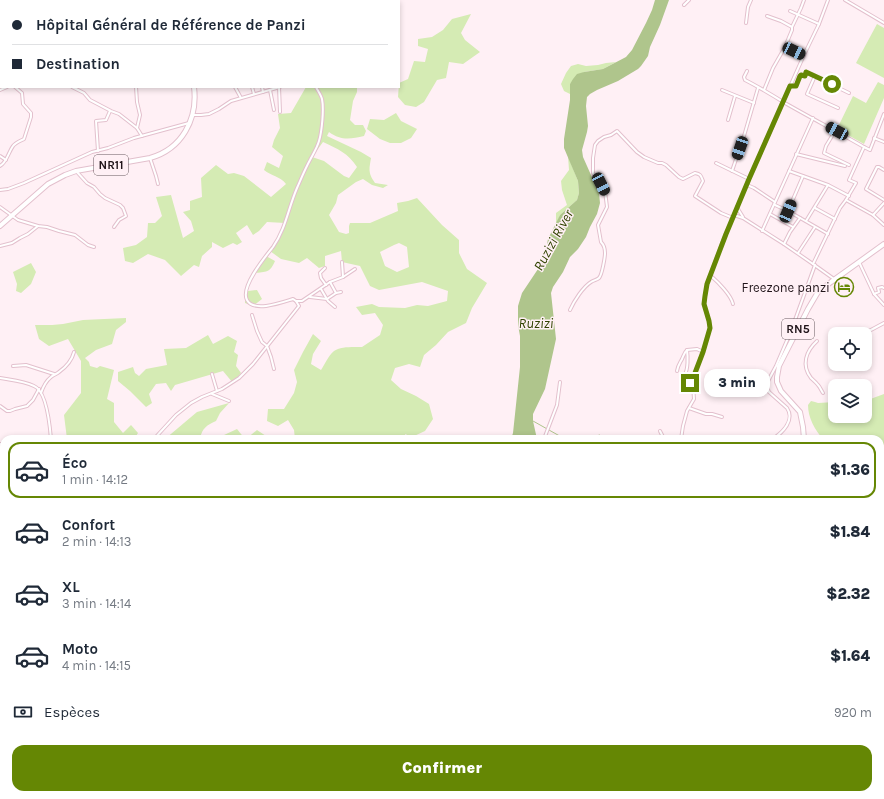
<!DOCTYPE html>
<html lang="fr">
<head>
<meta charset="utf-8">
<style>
	:root { --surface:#fff; --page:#f6f6f7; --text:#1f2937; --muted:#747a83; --line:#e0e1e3; --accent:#658704 }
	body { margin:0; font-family:Karla,sans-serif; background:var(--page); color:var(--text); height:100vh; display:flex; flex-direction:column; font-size:15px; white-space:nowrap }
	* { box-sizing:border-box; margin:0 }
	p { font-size:13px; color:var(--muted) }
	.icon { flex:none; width:22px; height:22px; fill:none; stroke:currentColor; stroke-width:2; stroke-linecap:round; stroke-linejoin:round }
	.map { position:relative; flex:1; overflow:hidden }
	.panel { position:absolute; left:0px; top:435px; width:884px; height:364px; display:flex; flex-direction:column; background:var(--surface); border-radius:12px 12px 0 0; box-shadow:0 2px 6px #0003 }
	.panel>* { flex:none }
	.banner { position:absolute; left:0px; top:0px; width:400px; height:88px; box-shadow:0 2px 6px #0003; display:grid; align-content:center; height:88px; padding:0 12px; background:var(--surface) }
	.controls { position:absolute; left:828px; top:327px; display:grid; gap:8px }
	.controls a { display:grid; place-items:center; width:44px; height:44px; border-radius:8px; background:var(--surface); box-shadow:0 2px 6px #0003; font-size:20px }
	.end { position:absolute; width:18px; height:18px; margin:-9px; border:5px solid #658704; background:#fff; box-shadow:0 0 0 2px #fff }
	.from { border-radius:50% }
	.bubble { position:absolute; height:28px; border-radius:12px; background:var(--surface); box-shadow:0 2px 6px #0003; font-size:13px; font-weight:800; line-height:28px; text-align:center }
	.car { position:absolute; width:12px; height:24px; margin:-12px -6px; border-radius:5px; box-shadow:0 0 3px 1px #0007; background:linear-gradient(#222 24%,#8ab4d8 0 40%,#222 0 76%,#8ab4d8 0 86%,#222 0) }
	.banner b { display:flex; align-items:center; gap:14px; height:38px; font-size:15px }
	.banner b+b { border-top:1px solid var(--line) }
	.banner i { width:10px; height:10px; background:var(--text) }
	ul { padding:7px 0 0; list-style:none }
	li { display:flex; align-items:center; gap:12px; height:56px; margin:0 8px 6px; padding:0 4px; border:2px solid transparent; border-radius:12px }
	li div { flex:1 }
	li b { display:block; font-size:15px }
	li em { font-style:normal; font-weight:800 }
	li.active { border-color:var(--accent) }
	li>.icon { width:36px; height:36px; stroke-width:1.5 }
	.pay { display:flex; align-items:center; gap:10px; height:44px; padding:0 12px; font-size:15px }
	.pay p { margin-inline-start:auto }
	.primary-button { display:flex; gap:8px; margin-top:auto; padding:8px 12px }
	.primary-button a { flex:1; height:46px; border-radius:12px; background:var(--accent); color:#fff; font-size:16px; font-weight:800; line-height:46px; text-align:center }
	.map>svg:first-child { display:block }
</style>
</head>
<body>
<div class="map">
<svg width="884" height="799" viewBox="0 0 884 799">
	<rect width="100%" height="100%" fill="#fff0f5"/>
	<g fill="#d5ebb4" fill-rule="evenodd">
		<polygon points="471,14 461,33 465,40 480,52 463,64 449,62 446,78 437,80 424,102 416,107 405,105 398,97 399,83 408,79 414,61 425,62 428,49 418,46 418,39 432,37 443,30 452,19"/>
		<polygon points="877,24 884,28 884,78 856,63"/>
		<polygon points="616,62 603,69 584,72 570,84 570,94 564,91 561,84 566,73 571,66 578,64 586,66 598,65 606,63"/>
		<polygon points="878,82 884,85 884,98 864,144 837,129 853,96 866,103"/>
		<path d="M306 87H357V92L353 101 350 120 355 125H363L366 131 364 136C351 139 341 141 329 132L327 136 361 152 371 158C369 170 368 173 375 183L388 185 383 188 372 185 363 179 356 182 338 195 336 203 329 215 339 232 346 234 349 233V226L350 223H370L398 211 397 203 408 201 417 198 442 225 459 240V253L467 269 487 283 472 308 466 323 448 332 436 345 424 355 420 367 409 364 395 368 391 380 401 389 416 396 429 404 433 419 425 431 412 437 405 434 406 439H295L294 430 288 420 278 426 267 421 268 409H284L294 393 297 382 294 370 303 352 313 334 321 341 313 354 311 364 321 370C325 364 328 356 334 351 340 346 355 347 362 347L380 335 383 325 375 313 362 315 356 307 372 304 379 307 405 308 417 305 428 306 447 301 448 291 422 282 379 290 370 286 360 266 342 262 341 251 325 256V266L319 268 307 258 299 263 281 259 270 251 274 246 285 223 267 222 259 231 253 235 247 225 236 233 242 242 237 245 233 243 223 248 212 242V247L202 256 199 267 194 265 181 276 165 260 148 254 133 263 125 261 123 248 136 245 147 237 148 223H155L162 216 156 197 171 195 183 238 194 231 191 221 183 212 190 210V201L202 197 201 178 216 165 228 174 234 173 244 176 271 197 286 184C280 176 271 176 264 170L267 162 279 168 283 156 272 147 274 140 280 128 278 114 291 113ZM323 142C338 149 348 153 357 167L349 178 344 176 324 161 312 157ZM399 243 407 247 409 267 397 272 385 266 380 252 394 245Z"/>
		<polygon points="396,113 401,121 417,129 411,138 401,143 390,143 380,139 367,129 370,119 384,120"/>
		<polygon points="568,156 578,181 579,193 577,200 560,215 556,225 556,213 567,205 562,190 561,181 569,170"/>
		<path d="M266 256 275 261C270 273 266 272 253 273Z"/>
		<polygon points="31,263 36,272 31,284 21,293 16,291 17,284 13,272"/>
		<polygon points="245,290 248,291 257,290 262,299 253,306 245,303"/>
		<polygon points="126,318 126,322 116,330 112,344 96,350 85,358 89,362 90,366 97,368 100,366 114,370 107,399 114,403 114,422 123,433 131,425 138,433 134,439 67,439 64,415 81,393 81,361 68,339 49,346 39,339 35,325 52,325 63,324 83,320"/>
		<polygon points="208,335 213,344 228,336 237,341 234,352 238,355 236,366 241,373 233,383 223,371 175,385 171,391 166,383 156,384 149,394 152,403 146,407 130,391 118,381 118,372 133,367 135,373 139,376 146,369 167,365 164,349 186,348"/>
		<path d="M884 394V586L880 583V484C883 475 881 467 880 459 880 452 880 445 880 439H823C815 430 808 418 808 405L811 401 815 402 818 403 835 402V416H865V401Z"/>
		<path d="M229 403 220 413 216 421C207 425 202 428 200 439H165L197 412Z"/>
		<polygon points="237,429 245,439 224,439 224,435"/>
		<polygon points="257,430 269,438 269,439 246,439"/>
		<polygon points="3,527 4,527 4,619 0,623 0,539 3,536"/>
		<polygon points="0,786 4,786 4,795 21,795 28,799 0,799"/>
		<polygon points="102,795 171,795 167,799 103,799"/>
	</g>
	<polygon fill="#afc58c" points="655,0 669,0 660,25 650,47 648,56 641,66 638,69 618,81 597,90 590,94 587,97 586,106 588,126 587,132 582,150 583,157 599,193 600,203 597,214 590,227 586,237 578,249 570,257 563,272 553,287 551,293 556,339 545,389 533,414 533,421 537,439 511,439 513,433 520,367 520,336 518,325 518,306 522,293 540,266 548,257 549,250 547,244 548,239 560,215 577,200 579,193 578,181 564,148 564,139 570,100 570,84 573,79 577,74 584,72 603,69 626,57 632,50 646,23 652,10"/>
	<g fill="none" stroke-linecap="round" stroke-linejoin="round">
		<g stroke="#afc58c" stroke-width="1">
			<polyline points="533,421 565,439"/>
			<polyline points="591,439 592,437 600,435 603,439"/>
			<polyline points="880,747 884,750"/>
			<polyline points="489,795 493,799"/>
			<polyline points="597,795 600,799"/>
			<polyline points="779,795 780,796 785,799"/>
			<polyline points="212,799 213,795"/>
			<polyline points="562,799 564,796 563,795"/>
			<polyline points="611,799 616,795"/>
		</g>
		<g stroke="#e3c0cd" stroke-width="4">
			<g id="street">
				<polyline points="176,0 176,1"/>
				<polyline points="845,0 884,23"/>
				<polyline points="83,1 85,0"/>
				<polyline points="276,1 276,0"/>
				<polyline points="684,5 689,0"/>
				<polyline points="0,8 1,8"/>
				<polyline points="790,11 819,24"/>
				<polyline points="767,16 781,21 792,27"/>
				<polyline points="746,23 748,7 751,0"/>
				<polyline points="785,47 804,55"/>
				<polyline points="0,62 1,63"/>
				<path d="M747 71 744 77 745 80C759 87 772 95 785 103 811 118 838 132 864 147"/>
				<polyline points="815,76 807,94 838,108"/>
				<polyline points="790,86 796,86 800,76 801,75 805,76 806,72 849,93"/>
				<polyline points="72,87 84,93 90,100 111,111 119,114 137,128 142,136"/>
				<polyline points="136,87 137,102 140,115 137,128"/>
				<polyline points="235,87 241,98"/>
				<polyline points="252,87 254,94"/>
				<polyline points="262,87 263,92"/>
				<polyline points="279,87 280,112"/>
				<polyline points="0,90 7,87"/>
				<polyline points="270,90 274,110"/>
				<polyline points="722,90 754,103"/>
				<polyline points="764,90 773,68 785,47 792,30 792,27 801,8 804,0"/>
				<polyline points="193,115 201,115 209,114 219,109 231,101 280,87"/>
				<polyline points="728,120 735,96"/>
				<polyline points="832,136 826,146 824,153 849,165"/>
				<polyline points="874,138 884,142"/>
				<polyline points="98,151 96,121 106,120 110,111"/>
				<polyline points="796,154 845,166"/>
				<polyline points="0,156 6,160"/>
				<polyline points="150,158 156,176 158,184"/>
				<polyline points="716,163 749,179"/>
				<path d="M0 166C7 162 8 153 13 146 15 143 20 141 24 139L31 117V113L23 104 22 93 15 87"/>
				<polyline points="884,170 879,167 877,167 866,189 884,200"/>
				<polyline points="76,171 87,183 94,187 100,194 105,198 120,205 123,208 126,216 119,220 114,227"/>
				<polyline points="732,171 744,136 758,88"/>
				<polyline points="789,171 828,185 849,196"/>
				<polyline points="747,185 754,188 775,202"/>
				<polyline points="0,190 8,189 24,183 92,152 108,148 134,138 189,123"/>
				<polyline points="846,200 873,215 884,203"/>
				<polyline points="775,205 788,211 828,234"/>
				<polyline points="0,207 18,220 38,226 47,227 59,231 75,235 88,245 94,247"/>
				<polyline points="815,208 835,219"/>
				<polyline points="738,209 743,217"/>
				<polyline points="788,211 803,176"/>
				<polyline points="770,214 793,227"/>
				<polyline points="734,215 743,218 784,244 813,264 834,279"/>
				<polyline points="873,215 884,225"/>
				<polyline points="806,221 828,185"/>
				<polyline points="762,231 813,118"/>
				<polyline points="784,244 790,232 800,218"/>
				<polyline points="0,246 12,243 20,238 28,234 38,226"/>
				<polyline points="798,253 815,227"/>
				<polyline points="342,262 343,277"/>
				<polyline points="859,262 874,294 884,305"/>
				<polyline points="813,264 840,208 846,200 856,183 849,180 864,147 870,150 884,114"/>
				<polyline points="325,268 320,273 321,278 326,285"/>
				<path d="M711 276C718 282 731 295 733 304"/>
				<polyline points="330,282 336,293"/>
				<polyline points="321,289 328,301 335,307"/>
				<polyline points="874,294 879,292 878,288 882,287 884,288"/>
				<polyline points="310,297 327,299 336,293 341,292"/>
				<polyline points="296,301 302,301 330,282 343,277 355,269"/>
				<path d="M570 310C574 301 583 287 591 282 594 280 597 280 599 278 602 275 605 257 605 253 605 249 603 244 601 242L598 225 607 207 606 199 605 192 601 184 598 183 593 173V158L595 145 598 141 604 137 611 135 617 131 637 152 644 157 658 163H662L666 165 679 177 683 179 695 173C701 174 701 176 703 181L695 196 721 213 733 218"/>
				<polyline points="252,315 257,331 262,342 267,346 271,357 274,369"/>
				<polyline points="852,334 863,330 869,331 884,323"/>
				<path d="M817 341C806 351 801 365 811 378 813 380 816 382 818 385 820 387 821 390 823 393"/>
				<path d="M687 350C688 357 688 369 685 374L686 378 693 385"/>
				<polyline points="13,366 26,365 54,374"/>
				<path d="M677 371C678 365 680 363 682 359 684 355 684 353 687 350L697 349 703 352"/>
				<polyline points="212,374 217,391"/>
				<path d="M0 378C11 380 24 381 34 386 47 391 50 427 51 439"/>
				<path d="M41 393C43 387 46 381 51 377 53 375 57 374 59 372 66 367 72 360 74 352"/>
				<polyline points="212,394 229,401"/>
				<polyline points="0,406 7,411 10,411 15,409 27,406 33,400 39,389"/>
				<polyline points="689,408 706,414 712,414 722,417"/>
				<polyline points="660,431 664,439"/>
				<path d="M154 439 176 415 191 403 202 397 222 389 239 378 253 364 299 306 296 301 293 299C283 302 254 313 247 300 240 287 265 257 273 247 286 228 288 209 297 188 301 179 305 169 310 160 313 154 317 148 319 141 322 131 324 109 322 99 321 95 318 91 316 87"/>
				<polyline points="544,439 557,405 560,382"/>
				<polyline points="681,439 683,426 687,411 694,399 693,385 695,373 703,352 710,328 709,321 704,304 705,296 707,284 723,241 749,179 804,55 819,24 828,0"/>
				<path d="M773 439C783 432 795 420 787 408L769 392 767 387V383L776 366 791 331 815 265"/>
				<polyline points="0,444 4,444"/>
				<polyline points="0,491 4,499"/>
				<polyline points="880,561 884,560"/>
				<polyline points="880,652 882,650 884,645"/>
				<polyline points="880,749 884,752"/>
				<polyline points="0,771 4,771"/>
				<polyline points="36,795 39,799"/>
				<polyline points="224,795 224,799"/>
				<polyline points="320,795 320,799"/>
				<polyline points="322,795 324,799"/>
				<polyline points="437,795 442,799"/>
				<polyline points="547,795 549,799"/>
				<polyline points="633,795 637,799"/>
				<polyline points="855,795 857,799"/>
				<polyline points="797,797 798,799"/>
				<polyline points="129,799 141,795"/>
				<polyline points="289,799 294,795"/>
				<polyline points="305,799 307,796 309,795"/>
				<polyline points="378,799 384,795"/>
				<polyline points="604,799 611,795"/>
			</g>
		</g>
		<g stroke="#e3c0cd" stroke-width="6">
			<g id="highway">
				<polyline points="165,0 165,1"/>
				<path d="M0 226 48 184 65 175 76 171 150 158C182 149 198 119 194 87"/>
				<polyline points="804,439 803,427 800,412 781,391 777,382 777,377 779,366 808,309 818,292 831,282 884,244"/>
				<polyline points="618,799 622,795"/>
			</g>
		</g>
		<use href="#street" stroke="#fff" stroke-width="2"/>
		<use href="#highway" stroke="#fff" stroke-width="4"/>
	</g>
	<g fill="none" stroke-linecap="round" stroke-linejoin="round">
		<polyline stroke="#658704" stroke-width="5" points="690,383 693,385 695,373 703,352 710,328 709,321 704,304 705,296 707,284 726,234 749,179 790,86 796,86 800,76 801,75 805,76 806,72 832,84"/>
	</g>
	<defs>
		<g id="hotel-ring" transform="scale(1)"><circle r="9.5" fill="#fff0f5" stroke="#658704" stroke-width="1.5"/><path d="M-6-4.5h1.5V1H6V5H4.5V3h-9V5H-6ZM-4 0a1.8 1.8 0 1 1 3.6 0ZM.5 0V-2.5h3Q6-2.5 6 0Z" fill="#658704"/></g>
	</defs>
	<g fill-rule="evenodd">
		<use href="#hotel-ring" x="844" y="287"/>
	</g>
	<g text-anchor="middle" stroke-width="3" stroke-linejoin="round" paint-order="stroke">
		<g fill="#fff0f5" stroke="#64575c" stroke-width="1">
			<rect x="94" y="155" width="34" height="20" rx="3"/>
			<rect x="782" y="319" width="32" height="20" rx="3"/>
		</g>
		<g font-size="12" font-weight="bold" fill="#21151a">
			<text x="111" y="169">NR11</text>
			<text x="798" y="333">RN5</text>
		</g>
		<g font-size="13" fill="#21151a" stroke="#fff0f5" text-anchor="end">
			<text x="830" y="292">Freezone panzi</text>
		</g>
		<g font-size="14" font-style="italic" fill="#314301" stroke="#fff0f5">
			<text transform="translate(553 240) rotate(-61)" y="5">Ruzizi River</text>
			<text x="536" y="328">Ruzizi</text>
		</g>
	</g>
</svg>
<div class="controls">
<a><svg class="icon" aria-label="locate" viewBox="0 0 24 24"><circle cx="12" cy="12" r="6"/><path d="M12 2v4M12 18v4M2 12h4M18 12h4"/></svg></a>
<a><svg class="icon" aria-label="layers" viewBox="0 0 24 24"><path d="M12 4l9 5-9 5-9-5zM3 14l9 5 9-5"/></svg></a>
</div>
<i class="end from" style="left:832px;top:84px"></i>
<i class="end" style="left:690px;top:383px"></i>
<div class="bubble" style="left:704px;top:369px;width:66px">3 min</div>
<i class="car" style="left:794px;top:51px;rotate:115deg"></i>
<i class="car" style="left:837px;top:131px;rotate:298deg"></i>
<i class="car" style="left:740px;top:148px;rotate:199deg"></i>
<i class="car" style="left:601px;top:184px;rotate:153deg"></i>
<i class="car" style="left:788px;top:211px;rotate:23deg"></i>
<div class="banner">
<b><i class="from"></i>Hôpital Général de Référence de Panzi</b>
<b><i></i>Destination</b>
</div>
<section class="panel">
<ul>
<li class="active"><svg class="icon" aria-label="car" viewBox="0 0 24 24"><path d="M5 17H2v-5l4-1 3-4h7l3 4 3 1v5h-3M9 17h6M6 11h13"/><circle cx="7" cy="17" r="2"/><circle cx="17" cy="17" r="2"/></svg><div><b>Éco</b><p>1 min · 14:12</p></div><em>$1.36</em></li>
<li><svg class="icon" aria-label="car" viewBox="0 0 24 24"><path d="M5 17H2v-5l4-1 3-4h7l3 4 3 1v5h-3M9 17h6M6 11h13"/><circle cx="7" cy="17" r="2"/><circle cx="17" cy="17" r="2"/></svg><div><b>Confort</b><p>2 min · 14:13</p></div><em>$1.84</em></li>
<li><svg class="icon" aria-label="car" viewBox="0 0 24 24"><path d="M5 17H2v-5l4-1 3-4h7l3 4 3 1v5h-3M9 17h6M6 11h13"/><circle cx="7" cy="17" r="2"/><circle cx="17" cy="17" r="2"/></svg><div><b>XL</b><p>3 min · 14:14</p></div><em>$2.32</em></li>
<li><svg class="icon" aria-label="car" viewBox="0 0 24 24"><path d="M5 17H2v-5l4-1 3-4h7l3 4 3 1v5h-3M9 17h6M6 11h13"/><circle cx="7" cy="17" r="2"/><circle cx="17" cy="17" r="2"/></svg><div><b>Moto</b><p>4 min · 14:15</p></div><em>$1.64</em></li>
</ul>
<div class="pay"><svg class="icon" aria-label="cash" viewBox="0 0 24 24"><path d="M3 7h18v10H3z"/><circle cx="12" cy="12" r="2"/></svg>Espèces<p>920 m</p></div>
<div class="primary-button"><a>Confirmer</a></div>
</section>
</div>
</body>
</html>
